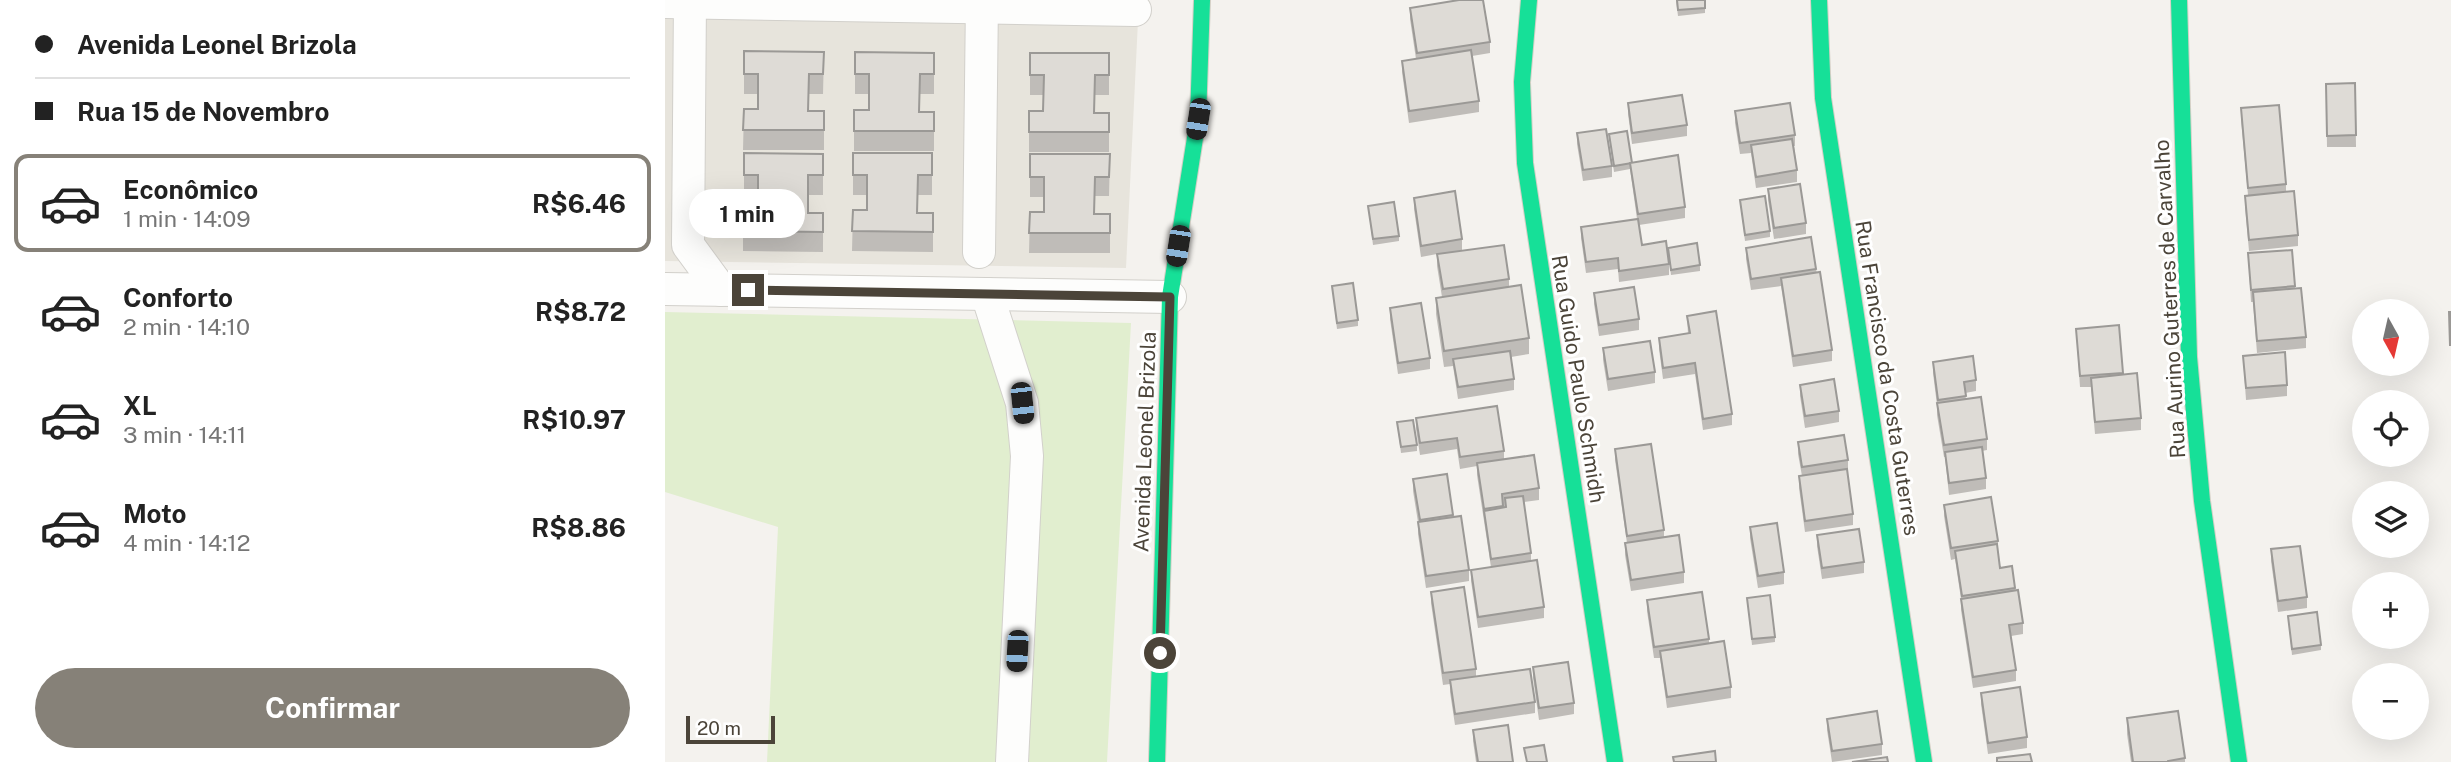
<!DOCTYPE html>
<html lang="pt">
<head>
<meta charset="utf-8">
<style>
	:root { --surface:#fff; --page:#f2f2f2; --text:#222; --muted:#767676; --line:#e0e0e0; --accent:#868178 }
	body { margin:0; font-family:"Public Sans",sans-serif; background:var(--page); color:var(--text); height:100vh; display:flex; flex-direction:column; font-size:26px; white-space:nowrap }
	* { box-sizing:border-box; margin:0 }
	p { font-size:23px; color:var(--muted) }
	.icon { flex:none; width:38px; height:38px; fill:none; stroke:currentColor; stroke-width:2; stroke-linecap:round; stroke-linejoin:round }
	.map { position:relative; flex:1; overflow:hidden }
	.details { display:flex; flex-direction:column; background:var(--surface); width:665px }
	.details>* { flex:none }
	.top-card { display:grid; align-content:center; height:154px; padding:0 35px; background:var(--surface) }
	.needle { width:46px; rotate:172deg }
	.buttons { position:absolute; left:1687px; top:299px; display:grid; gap:14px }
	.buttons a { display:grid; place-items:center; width:77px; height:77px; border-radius:50%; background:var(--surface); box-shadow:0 7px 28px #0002; font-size:35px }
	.scale { position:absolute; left:21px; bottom:18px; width:89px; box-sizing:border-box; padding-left:7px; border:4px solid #4b4439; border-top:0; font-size:19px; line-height:24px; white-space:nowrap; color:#4b4439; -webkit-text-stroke:5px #fff; paint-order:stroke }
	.end { position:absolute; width:32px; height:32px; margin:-16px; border:9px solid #4b4439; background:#fff; box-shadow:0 0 0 4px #fff }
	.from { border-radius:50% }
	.bubble { position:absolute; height:49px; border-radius:24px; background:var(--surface); box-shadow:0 7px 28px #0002; font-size:23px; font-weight:700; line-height:49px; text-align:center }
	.car { position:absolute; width:21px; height:42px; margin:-21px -10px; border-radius:9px; box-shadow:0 0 5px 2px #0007; background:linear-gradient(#222 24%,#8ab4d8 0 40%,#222 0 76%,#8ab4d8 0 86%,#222 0) }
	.top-card b { display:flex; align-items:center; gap:24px; height:66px; font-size:26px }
	.top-card b+b { border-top:2px solid var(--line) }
	.top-card i { width:18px; height:18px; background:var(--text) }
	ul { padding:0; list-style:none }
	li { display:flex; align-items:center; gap:21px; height:98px; margin:0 14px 10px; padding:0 21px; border:4px solid transparent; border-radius:14px }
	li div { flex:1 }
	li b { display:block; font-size:26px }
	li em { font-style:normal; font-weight:700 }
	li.selected { border-color:var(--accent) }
	li>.icon { width:63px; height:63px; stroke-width:1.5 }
	.action { display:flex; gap:14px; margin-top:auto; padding:14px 35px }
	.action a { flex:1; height:80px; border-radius:42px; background:var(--accent); color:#fff; font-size:28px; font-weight:700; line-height:80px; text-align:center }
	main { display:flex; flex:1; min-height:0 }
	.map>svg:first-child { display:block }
</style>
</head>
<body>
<main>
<section class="details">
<div class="top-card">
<b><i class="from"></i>Avenida Leonel Brizola</b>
<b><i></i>Rua 15 de Novembro</b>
</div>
<ul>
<li class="selected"><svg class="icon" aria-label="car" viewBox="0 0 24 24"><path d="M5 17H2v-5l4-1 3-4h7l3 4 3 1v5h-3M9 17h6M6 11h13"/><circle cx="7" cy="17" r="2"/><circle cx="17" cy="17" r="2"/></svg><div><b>Econômico</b><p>1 min · 14:09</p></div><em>R$6.46</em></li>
<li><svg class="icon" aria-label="car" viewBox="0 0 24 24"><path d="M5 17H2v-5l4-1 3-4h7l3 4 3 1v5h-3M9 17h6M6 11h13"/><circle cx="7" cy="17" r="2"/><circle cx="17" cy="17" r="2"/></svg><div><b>Conforto</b><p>2 min · 14:10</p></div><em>R$8.72</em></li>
<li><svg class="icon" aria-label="car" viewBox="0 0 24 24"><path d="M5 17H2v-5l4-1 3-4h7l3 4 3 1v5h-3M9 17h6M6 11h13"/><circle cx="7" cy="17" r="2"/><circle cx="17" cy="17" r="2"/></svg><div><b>XL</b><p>3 min · 14:11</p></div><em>R$10.97</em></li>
<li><svg class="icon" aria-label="car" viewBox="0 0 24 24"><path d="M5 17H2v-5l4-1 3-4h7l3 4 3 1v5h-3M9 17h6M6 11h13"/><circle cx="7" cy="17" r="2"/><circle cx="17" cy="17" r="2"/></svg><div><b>Moto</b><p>4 min · 14:12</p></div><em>R$8.86</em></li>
</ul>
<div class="action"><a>Confirmar</a></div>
</section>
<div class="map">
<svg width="1786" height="762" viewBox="0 0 1786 762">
	<rect width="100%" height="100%" fill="#f4f2ee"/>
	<polygon fill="#e7e4dc" points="0,0 474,0 461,268 0,261"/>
	<polygon fill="#e1eecf" points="0,312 466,323 442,762 102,762 113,527 0,492"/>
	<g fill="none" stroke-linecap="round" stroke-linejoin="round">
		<g stroke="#d2d0cb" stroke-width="34">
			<g id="street">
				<polyline points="25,0 23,245 56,290"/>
				<polyline points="0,2 470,10"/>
				<polyline points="314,252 317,0"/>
				<polyline points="0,289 505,297"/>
				<polyline points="322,294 357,403 362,456 347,762"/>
			</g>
		</g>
		<g stroke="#d3cfc5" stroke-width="18">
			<g id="fast">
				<polyline points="864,0 857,82 860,163 950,762"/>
				<polyline points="1154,0 1158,98 1259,762"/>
				<polyline points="1514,0 1524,357 1537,501 1574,762"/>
				<polyline points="492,762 505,297 533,119 537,0"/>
			</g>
		</g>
		<use href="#street" stroke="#fdfdfc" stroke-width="32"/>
		<use href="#fast" stroke="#16e098" stroke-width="16"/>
	</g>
	<g fill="#bfbcb8">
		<polygon points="1011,0 1040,0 1040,13 1013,16"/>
		<polygon points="745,8 825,42 825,53 807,56 814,101 814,112 744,123 737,72 737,61 751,59 745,19"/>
		<polygon points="79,51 159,52 158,94 144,94 143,111 159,111 159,150 78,150 79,109 93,109 93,94 79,94"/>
		<polygon points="190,52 269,53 269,94 255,94 254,112 269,112 269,151 189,151 189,110 204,110 204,94 190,94"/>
		<polygon points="365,53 444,53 444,95 430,95 429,113 444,113 444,152 364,152 364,111 378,111 379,95 365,95"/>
		<polygon points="1690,83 1691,147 1662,147 1661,84"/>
		<polygon points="963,103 1022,125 1022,136 967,144 963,114"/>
		<polygon points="1576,108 1621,184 1621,192 1633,235 1633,246 1584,251 1580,207 1580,196 1583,195 1576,119"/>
		<polygon points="1070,111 1130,135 1130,146 1129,146 1132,170 1132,182 1091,188 1086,153 1075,154 1070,123"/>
		<polygon points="912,133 947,166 947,177 918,181 912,144"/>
		<polygon points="944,134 966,162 1020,207 1020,218 974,225 977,245 1004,264 1004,275 954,282 953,269 921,273 916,238 916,227 972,219 965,169 949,172"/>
		<polygon points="79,153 158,154 158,195 143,195 143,213 158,213 158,252 78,251 78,210 93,210 93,195 79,195"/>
		<polygon points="188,153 267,153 267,195 253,195 252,213 268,213 268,252 187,251 188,210 202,210 202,195 188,195"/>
		<polygon points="365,154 445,154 444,196 430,196 430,214 445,214 445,253 364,253 365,212 379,212 379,197 365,197"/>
		<polygon points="1103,189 1141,223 1141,234 1109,239 1103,200"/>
		<polygon points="749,198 797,239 797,251 844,279 844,287 864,338 864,354 846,357 849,379 849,390 793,399 788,366 779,367 771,314 771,298 777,297 772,266 772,254 756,257 749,209"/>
		<polygon points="1075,200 1105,231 1105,237 1080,241"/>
		<polygon points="703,206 734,236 734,241 708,245"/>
		<polygon points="1003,248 1035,265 1035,271 1006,275"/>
		<polygon points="1081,248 1151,269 1167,350 1167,361 1128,367 1116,286 1086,290 1081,259"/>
		<polygon points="1627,250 1630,288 1641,337 1641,348 1592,353 1588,302 1586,302 1583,253"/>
		<polygon points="667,286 693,320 693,326 672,329"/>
		<polygon points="929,293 974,319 974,330 934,336 929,304"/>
		<polygon points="725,308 765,358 765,369 733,374 725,319"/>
		<polygon points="1022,316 1067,414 1067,425 1038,430 1030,374 998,379 994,349 994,338 1023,334"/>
		<polygon points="1454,325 1458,375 1476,418 1476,430 1430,434 1426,387 1415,387 1411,329"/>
		<polygon points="938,348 990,372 990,383 943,391 938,360"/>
		<polygon points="1578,356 1622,385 1622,396 1581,400"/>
		<polygon points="1268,362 1311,380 1311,391 1300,393 1301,399 1322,439 1322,450 1317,451 1321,478 1321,489 1284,495 1280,457 1279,457 1272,415 1272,405 1268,373"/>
		<polygon points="1135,385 1174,411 1174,422 1140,428 1135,396"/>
		<polygon points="751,418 839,451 839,459 874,488 874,500 859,502 866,553 866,561 879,607 879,618 813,628 806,581 806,570 826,567 812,475 812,466 795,469 792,449 755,455 751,429"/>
		<polygon points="732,422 752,445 752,451 736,453"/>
		<polygon points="1133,442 1183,460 1183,472 1182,472 1188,514 1188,525 1140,532 1134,488 1134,476 1137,476 1133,454"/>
		<polygon points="950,449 999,530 999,538 1019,572 1019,583 966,591 960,555 960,543 962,543 950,460"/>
		<polygon points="748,479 788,515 804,570 804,581 761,588 753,534 753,522 748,491"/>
		<polygon points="1279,505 1333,541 1333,552 1335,568 1350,588 1358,623 1358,634 1346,636 1351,670 1351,681 1308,688 1296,610 1296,599 1290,559 1286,560 1279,516"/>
		<polygon points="1085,527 1119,572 1119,584 1093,588 1085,538"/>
		<polygon points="1152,535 1199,562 1199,573 1157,579 1152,546"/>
		<polygon points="1606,549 1642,597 1642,608 1613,612 1606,561"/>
		<polygon points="766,592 811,669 811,676 870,702 870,713 790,725 785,692 785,684 778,685 766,603"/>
		<polygon points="1082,598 1110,637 1110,642 1087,645"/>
		<polygon points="982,600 1044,639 1044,644 1066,687 1066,698 1002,708 995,658 989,658 982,611"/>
		<polygon points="1623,616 1656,645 1656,650 1627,655"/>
		<polygon points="868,667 909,703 909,714 874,720 868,678"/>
		<polygon points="1316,693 1362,737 1362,748 1323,754 1316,704"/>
		<polygon points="1462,718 1520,758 1520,762 1466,762 1462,734"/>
		<polygon points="1162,719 1217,744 1217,755 1167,762 1162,730"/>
		<polygon points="808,730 848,762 811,762 808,741"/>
	</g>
	<g fill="#dedbd6" stroke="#9b9996" stroke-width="2">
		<polygon points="794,0 818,0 825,42 752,53 745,8"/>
		<polygon points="1012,0 1040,0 1040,8 1013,10"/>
		<polygon points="806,50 814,101 744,111 737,61"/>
		<polygon points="79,51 159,52 158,74 144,74 143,111 159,111 159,130 78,130 79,109 93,109 93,74 79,74"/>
		<polygon points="190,52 269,53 269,74 255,74 254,112 269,112 269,131 189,131 189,110 204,110 204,74 190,74"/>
		<polygon points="365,53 444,53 444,75 430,75 429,113 444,113 444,132 364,132 364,111 378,111 379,75 365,75"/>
		<polygon points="1690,83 1691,135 1662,136 1661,84"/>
		<polygon points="1017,95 1022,125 967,133 963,103"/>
		<polygon points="1125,103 1130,135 1075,143 1070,111"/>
		<polygon points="1614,105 1621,184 1583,188 1576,108"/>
		<polygon points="941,129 947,166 918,170 912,133"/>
		<polygon points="962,131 967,163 949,166 944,134"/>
		<polygon points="1127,139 1132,170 1091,177 1086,145"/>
		<polygon points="79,153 158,154 158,175 143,175 143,213 158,213 158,232 78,231 78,210 93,210 93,175 79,175"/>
		<polygon points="188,153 267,153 267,175 253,175 252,213 268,213 268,232 187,231 188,210 202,210 202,175 188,175"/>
		<polygon points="365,154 445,154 444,177 430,177 429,214 445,214 445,233 364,233 365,212 379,212 379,177 365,177"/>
		<polygon points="1013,155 1020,207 973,214 965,163"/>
		<polygon points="1135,184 1141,223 1109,228 1103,189"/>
		<polygon points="790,191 797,239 756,246 749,198"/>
		<polygon points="1629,191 1633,235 1584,240 1580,196"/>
		<polygon points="1100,196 1105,231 1080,235 1075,200"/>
		<polygon points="729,202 734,236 708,239 703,206"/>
		<polygon points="973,219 977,245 1001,241 1004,264 954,271 953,258 921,262 916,227"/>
		<polygon points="1146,237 1151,269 1086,279 1081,248"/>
		<polygon points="1032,243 1035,265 1006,270 1003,248"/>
		<polygon points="839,245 844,279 778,289 772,254"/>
		<polygon points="1627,250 1630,286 1586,290 1583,253"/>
		<polygon points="1155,272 1167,350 1128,356 1116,278"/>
		<polygon points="688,283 693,320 672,323 667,286"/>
		<polygon points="856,285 864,338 779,351 771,298"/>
		<polygon points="969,287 974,319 934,325 929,293"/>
		<polygon points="1636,288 1641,337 1592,341 1588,292"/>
		<polygon points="756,303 765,358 733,363 725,308"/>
		<polygon points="1051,311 1067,414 1038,419 1030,363 998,368 994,338 1025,333 1022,316"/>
		<polygon points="1784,312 1786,312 1786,345 1785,345"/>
		<polygon points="1454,325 1458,373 1415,376 1411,329"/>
		<polygon points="985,341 990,372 943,379 938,348"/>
		<polygon points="845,351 849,379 793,387 788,359"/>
		<polygon points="1620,352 1622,385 1581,388 1578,356"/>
		<polygon points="1308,356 1311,380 1299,382 1301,396 1273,400 1268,362"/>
		<polygon points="1472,373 1476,418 1430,422 1426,378"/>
		<polygon points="1169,379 1174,411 1140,416 1135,385"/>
		<polygon points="1316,397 1322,439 1279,445 1272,403"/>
		<polygon points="832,406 839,451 795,457 792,438 755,443 751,418"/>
		<polygon points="748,420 752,445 736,447 732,422"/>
		<polygon points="1179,435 1183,460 1137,467 1133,442"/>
		<polygon points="986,444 999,530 962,536 950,449"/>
		<polygon points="1317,447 1321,478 1284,483 1280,452"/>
		<polygon points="869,455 874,488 837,494 838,506 819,509 812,463"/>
		<polygon points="1182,469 1188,514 1140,521 1134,476"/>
		<polygon points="782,474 788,515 755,520 748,479"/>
		<polygon points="858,496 866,553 826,559 819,511 841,507 840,498"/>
		<polygon points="1326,497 1333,541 1286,548 1279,505"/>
		<polygon points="796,516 804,570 761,576 753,522"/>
		<polygon points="1112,523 1119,572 1093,576 1085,527"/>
		<polygon points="1194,529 1199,562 1157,568 1152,535"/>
		<polygon points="1014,535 1019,572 966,580 960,543"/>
		<polygon points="1332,544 1335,568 1347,566 1350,588 1297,596 1290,551"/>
		<polygon points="1635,546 1642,597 1613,601 1606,549"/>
		<polygon points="872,560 879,607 813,617 806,570"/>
		<polygon points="799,587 811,669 778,673 766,592"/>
		<polygon points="1353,590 1358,623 1344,625 1351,670 1308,677 1296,599"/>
		<polygon points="1037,592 1044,639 989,647 982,600"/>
		<polygon points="1105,595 1110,637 1087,639 1082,598"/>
		<polygon points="1652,612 1656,645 1627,649 1623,616"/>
		<polygon points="1059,641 1066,687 1002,697 995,651"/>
		<polygon points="903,662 909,703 874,708 868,667"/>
		<polygon points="865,669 870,702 790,714 785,680"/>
		<polygon points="1355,687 1362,737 1323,743 1316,693"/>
		<polygon points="1212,711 1217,744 1167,751 1162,719"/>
		<polygon points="1513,711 1520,758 1503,761 1503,762 1468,762 1462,718"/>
		<polygon points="843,725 848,762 813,762 808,730"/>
		<polygon points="879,745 882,762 862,762 859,748"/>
		<polygon points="1050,751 1051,762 1009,762 1008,757"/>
		<polygon points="1365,754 1367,762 1332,762 1332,758"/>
		<polygon points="1222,757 1223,762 1187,762"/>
	</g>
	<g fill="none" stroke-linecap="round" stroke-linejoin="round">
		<polyline stroke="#4b4439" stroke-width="9" points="83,290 505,297 495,653"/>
	</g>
	<g text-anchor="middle" stroke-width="6" stroke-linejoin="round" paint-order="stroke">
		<g font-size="21" fill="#4b4439" stroke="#fff">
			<text transform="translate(1505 299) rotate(-93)" y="7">Rua Aurino Guterres de Carvalho</text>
			<text transform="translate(1222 378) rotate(81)" y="7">Rua Francisco da Costa Guterres</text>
			<text transform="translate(913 379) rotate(81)" y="7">Rua Guido Paulo Schmidh</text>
			<text transform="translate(480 442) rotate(-88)" y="7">Avenida Leonel Brizola</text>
		</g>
	</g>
</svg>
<div class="buttons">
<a><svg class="needle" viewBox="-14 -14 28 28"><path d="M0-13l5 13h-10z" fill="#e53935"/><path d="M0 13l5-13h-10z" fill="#767676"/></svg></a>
<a><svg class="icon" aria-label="locate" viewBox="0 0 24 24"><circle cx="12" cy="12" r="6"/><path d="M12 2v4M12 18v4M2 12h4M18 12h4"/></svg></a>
<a><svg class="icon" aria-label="layers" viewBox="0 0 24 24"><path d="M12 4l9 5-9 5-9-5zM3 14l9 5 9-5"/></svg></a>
<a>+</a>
<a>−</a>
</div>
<div class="scale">20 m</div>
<i class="end from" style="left:495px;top:653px"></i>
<i class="end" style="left:83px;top:290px"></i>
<div class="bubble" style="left:24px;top:189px;width:116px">1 min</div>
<i class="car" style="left:533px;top:119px;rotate:189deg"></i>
<i class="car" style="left:513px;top:246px;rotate:189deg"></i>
<i class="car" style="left:357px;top:403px;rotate:174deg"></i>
<i class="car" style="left:352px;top:651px;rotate:183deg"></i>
</div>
</main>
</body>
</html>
